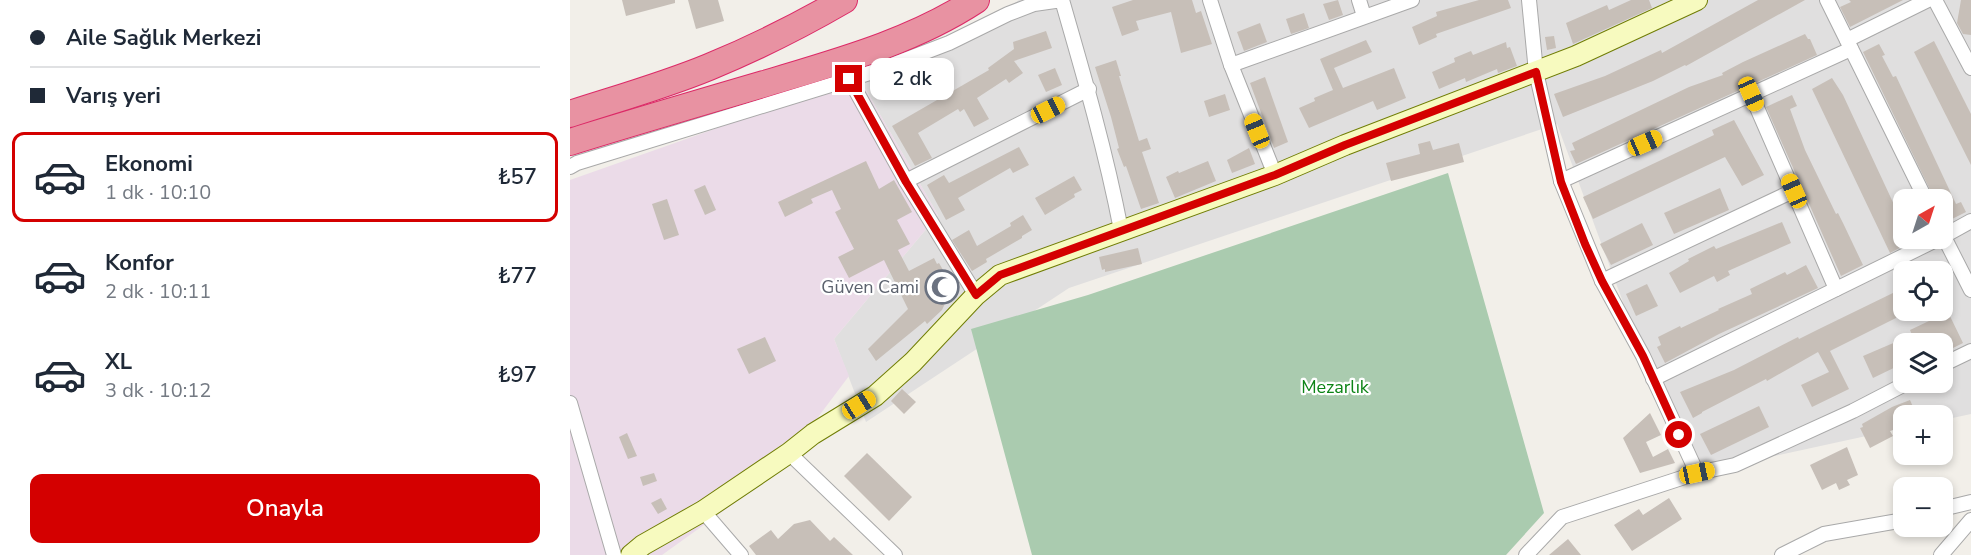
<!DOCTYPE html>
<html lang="tr">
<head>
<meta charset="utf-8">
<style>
	:root { --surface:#fff; --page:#f6f6f7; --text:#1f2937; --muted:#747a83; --line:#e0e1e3; --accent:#d40000 }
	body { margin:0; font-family:"Nunito Sans",sans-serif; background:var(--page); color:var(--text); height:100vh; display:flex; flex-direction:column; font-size:22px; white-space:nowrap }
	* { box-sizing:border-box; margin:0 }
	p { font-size:20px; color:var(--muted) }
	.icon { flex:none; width:33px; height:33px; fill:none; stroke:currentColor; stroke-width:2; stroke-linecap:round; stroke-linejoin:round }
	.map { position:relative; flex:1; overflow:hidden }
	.side { display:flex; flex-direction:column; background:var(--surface); width:570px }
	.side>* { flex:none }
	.top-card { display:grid; align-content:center; height:132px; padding:0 30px; background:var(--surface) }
	.needle { width:39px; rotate:39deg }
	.buttons { position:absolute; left:1323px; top:189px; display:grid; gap:12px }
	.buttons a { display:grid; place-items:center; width:60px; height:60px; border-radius:12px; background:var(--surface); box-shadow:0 3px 9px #0003; font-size:30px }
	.end { position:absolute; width:27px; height:27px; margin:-14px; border:8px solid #d40000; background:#fff; box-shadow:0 0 0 3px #fff }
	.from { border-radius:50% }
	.bubble { position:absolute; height:42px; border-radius:12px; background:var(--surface); box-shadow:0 3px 9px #0003; font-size:20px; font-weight:600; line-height:42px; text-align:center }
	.car { position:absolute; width:18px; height:36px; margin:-18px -9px; border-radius:8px; box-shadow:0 0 4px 2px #0007; background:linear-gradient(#f5c518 24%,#345 0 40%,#f5c518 0 76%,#345 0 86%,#f5c518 0) }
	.top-card b { display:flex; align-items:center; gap:21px; height:57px; font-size:22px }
	.top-card b+b { border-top:2px solid var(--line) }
	.top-card i { width:15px; height:15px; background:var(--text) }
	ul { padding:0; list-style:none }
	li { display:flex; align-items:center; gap:18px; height:90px; margin:0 12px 9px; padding:0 18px; border:3px solid transparent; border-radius:12px }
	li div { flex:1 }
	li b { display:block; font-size:22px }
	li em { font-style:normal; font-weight:600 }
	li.active { border-color:var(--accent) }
	li>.icon { width:54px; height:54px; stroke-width:1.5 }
	.action { display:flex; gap:12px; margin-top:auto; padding:12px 30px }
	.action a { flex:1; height:69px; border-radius:12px; background:var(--accent); color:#fff; font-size:24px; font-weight:600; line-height:69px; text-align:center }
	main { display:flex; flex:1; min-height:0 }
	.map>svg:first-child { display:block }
</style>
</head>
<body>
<main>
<section class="side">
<div class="top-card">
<b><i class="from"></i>Aile Sağlık Merkezi</b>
<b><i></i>Varış yeri</b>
</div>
<ul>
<li class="active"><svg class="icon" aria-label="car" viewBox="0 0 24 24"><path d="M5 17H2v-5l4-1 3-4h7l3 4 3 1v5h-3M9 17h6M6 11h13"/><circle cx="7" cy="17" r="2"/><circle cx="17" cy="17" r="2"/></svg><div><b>Ekonomi</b><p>1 dk · 10:10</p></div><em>₺57</em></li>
<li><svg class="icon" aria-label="car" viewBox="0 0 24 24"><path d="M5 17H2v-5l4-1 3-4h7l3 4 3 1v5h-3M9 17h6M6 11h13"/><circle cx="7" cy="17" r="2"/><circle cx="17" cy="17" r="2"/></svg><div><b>Konfor</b><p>2 dk · 10:11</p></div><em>₺77</em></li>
<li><svg class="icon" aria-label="car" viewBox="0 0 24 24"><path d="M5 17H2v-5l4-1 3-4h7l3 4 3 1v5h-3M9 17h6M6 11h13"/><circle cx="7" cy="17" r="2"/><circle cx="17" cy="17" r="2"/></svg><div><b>XL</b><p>3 dk · 10:12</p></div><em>₺97</em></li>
</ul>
<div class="action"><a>Onayla</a></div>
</section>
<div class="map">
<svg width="1401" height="555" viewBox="0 0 1401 555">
	<rect width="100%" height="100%" fill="#f2efe9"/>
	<path fill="#e0dfdf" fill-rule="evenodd" d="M449 0H1401V414L1373 420 1372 416H1334L1333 428 1127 473 1073 356 987 124 499 288 296 422 264 339 368 215 289 78 416 23ZM1334 200H1372V238H1334ZM1334 272H1372V310H1334ZM1334 344H1372V382H1334Z"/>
	<polygon fill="#ebdbe8" points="289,78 368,215 264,339 279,376 206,473 92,555 0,555 0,180"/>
	<polygon fill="#aacbaf" points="878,173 974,513 936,555 462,555 401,329 518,295"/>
	<g fill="#c7bfb8">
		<polygon points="52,0 105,0 105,3 56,16"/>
		<polygon points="118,0 148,0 154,21 126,29"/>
		<polygon points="563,0 622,0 626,13 631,11 642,44 611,53 601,12 566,21 569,30 552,36 542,7"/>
		<polygon points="768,0 773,15 759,20 753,4"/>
		<polygon points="909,0 938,0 941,8 866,34 867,37 849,45 842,27 867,16 866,12"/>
		<polygon points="1061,0 1079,0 1082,8 1003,44 996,23 1037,5 1039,10"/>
		<polygon points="1188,0 1235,0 1116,66 1115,65 1083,81 993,117 984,94 1035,76 1091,50 1092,53"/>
		<polygon points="1279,0 1333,0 1280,27 1270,7 1281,2"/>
		<polygon points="1391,0 1401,0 1401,35 1393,34 1387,23"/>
		<polygon points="734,13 739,28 721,34 716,19"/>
		<polygon points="690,23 697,42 674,51 667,32"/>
		<polygon points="476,31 482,48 444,61 453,73 439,83 436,79 407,98 419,119 404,127 394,109 390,112 388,109 348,133 362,158 345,166 322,126 419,70 418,68 444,49 443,42"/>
		<polygon points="1235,34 1238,39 1240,39 1247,55 1006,164 1000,151 1005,150 1002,143 1119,87 1153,75 1152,73 1173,62"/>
		<polygon points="984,36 986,48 977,50 975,37"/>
		<polygon points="796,40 802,52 764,68 773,88 824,68 836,98 807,110 803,101 739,128 729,108 745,101 744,98 763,90 750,59"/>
		<polygon points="1364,41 1401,114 1401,165 1344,52"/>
		<polygon points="936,42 937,48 940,47 947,66 928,73 927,69 896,82 895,78 869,89 862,72 885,62 884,58 901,51 903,55"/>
		<polygon points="1309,44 1315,55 1312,56 1323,77 1326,76 1386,204 1391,202 1396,212 1372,224 1372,200 1365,200 1293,52"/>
		<polygon points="546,60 551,76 549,76 569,141 577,138 581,149 572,152 589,203 571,209 556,166 554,167 547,149 549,148 541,117 525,67"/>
		<polygon points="485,68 492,85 476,92 468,75"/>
		<polygon points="695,77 718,142 704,148 680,83"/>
		<polygon points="1262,78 1273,95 1327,211 1334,226 1334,238 1349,238 1320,253 1242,89"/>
		<polygon points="655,94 660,110 639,117 634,101"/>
		<polygon points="1222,95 1227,106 1220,109 1235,150 1266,214 1268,213 1273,223 1293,265 1271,276 1196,107"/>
		<polygon points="1164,120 1194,175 1172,186 1155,157 1023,219 1013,197 1144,135 1142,130"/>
		<polygon points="860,141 863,150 889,143 894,162 821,181 816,163 850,154 848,144"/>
		<polygon points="449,147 459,165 443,173 440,168 388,198 395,210 376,220 357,185 374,175 379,183"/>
		<polygon points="679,148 685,164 662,173 657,160"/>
		<polygon points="296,161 309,189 324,180 342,212 327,220 340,244 328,250 339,271 364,258 367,264 369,263 373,270 383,274 386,280 372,310 357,324 355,321 306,361 298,349 338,309 314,260 279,278 268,257 284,249 265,212 271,209 262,190 241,199 243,203 215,217 208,202"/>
		<polygon points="638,161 646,181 605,198 596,177 608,171 609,173"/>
		<polygon points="504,176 512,190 504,194 505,197 475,215 465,198"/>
		<polygon points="135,185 146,210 135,215 124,190"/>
		<polygon points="1150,188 1159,210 1104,234 1094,213"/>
		<polygon points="97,199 109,235 94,240 82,204"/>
		<polygon points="453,215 462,230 452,236 452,238 416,259 417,262 402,271 382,240 399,230 407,246 441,226 440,223"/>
		<polygon points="1212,222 1221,243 1158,271 1160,275 1147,282 1144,276 1110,293 1099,273 1119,261 1118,259 1144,246 1146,249"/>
		<polygon points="1072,223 1083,245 1041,265 1030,244"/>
		<polygon points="568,248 572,264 535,272 535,269 532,270 529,257"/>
		<polygon points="1236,265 1248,288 1149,334 1095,363 1087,347 1091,345 1088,337 1110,326 1111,328 1149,310 1148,309 1182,294 1180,289 1215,272 1217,275"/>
		<polygon points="1077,284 1088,306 1066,316 1056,294"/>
		<polygon points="1325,292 1329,299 1334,297 1334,310 1336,313 1260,351 1279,389 1242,407 1231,385 1259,372 1248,352 1197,381 1196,379 1132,412 1132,413 1123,418 1110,392 1164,370 1228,337 1229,339 1249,329"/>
		<polygon points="1378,312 1393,343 1383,348 1382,344 1372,349 1372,344 1334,344 1334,363 1303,378 1293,356 1342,335 1340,330"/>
		<polygon points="195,337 206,361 179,374 167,349"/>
		<polygon points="332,389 346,402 334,414 321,401"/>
		<polygon points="1340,400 1347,416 1334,416 1334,426 1320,431 1323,436 1300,448 1290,428 1293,427 1292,424 1322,407"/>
		<polygon points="1189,406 1199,427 1141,455 1130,434"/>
		<polygon points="1080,413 1091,435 1076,442 1083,457 1098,449 1105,463 1070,473 1053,438"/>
		<polygon points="57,433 67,456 58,459 49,437"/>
		<polygon points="1277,447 1288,475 1277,480 1280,485 1269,490 1266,483 1252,490 1240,465"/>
		<polygon points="297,453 342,497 319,521 274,476"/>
		<polygon points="84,473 87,481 73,486 70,477"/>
		<polygon points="91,498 97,509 88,514 81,503"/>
		<polygon points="1099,498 1112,519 1062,551 1044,525 1069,509 1073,515"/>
		<polygon points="240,520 260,541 264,537 283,555 186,555 179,546 201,530 208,539 224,524"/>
		<polygon points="998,539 1011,555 979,555"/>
	</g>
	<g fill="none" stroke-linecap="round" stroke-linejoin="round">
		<g stroke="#a9a9a9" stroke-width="16">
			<g id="street">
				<polyline points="640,0 661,65"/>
				<polyline points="789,0 794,16"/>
				<polyline points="959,0 966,72 991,181 1032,281 1073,356 1127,473 1165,465 1283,411 1339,382"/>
				<polyline points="1257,0 1356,200"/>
				<polyline points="1365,0 1401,68"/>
				<polyline points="1277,40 1358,0"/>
				<polyline points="275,71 336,181 406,295"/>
				<polyline points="1181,94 1266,289"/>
				<path d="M0 167 7 163 306 71 379 43 438 14 464 4 492 0C514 76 536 152 551 230"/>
				<polyline points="705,175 661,65 842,0"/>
				<polyline points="336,181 519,89"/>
				<polyline points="991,181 1281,49"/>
				<polyline points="1372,233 1401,290"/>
				<polyline points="1372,237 1401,221"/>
				<polyline points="1032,281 1223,191"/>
				<polyline points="1372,365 1401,351"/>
				<polyline points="1083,379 1370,238"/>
				<polyline points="0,403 44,555"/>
				<polyline points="219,453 325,555"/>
				<polyline points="1372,509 1401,502"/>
				<polyline points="133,511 171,555"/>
				<polyline points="956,555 992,517 1127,473"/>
				<polyline points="1212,555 1254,534 1334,520"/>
				<polyline points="1371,555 1401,520"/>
			</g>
		</g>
		<g stroke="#707d05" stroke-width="22">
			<polyline id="secondary" points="61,555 73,545 133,511 219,453 243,434 305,396 343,362 406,295 430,275 705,175 775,145 1006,56 1127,0"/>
		</g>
		<g stroke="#dc2a67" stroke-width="28">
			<g id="highway">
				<path d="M0 114C46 99 93 86 139 67 185 48 231 25 274 0"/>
				<path d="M0 142C64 122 129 103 194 84 267 62 342 42 406 0"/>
			</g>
		</g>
		<use href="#street" stroke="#fff" stroke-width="14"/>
		<use href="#secondary" stroke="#f7fabf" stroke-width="20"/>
		<use href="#highway" stroke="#e892a2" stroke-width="26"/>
	</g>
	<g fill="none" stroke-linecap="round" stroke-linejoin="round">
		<polyline stroke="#d40000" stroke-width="8" points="279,79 336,182 406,295 430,275 705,175 775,145 966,72 991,182 1015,244 1032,281 1073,356 1109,435"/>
	</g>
	<defs>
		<g id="mosque-ring" transform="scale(1.725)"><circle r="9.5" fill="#fff" stroke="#6b7280" stroke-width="1.5"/><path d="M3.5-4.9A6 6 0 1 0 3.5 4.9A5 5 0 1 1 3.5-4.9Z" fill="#6b7280"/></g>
	</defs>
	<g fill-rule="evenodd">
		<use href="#mosque-ring" x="372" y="287"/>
	</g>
	<g text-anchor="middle" stroke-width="4.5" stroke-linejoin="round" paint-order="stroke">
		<g font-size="18" fill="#5b616d" stroke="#fff" text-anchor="end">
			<text x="349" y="293">Güven Cami</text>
		</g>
		<g font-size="18" fill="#0c8416" stroke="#fff">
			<text x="765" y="393">Mezarlık</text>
		</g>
	</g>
</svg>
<div class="buttons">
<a><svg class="needle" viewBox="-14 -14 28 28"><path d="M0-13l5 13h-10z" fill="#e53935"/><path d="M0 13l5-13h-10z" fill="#747a83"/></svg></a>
<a><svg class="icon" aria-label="locate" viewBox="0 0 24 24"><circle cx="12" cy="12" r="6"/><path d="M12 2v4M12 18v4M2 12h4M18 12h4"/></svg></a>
<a><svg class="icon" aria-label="layers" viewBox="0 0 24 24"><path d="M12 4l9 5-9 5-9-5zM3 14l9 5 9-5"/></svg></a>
<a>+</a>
<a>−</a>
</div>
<i class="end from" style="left:1109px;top:435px"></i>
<i class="end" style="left:279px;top:79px"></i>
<div class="bubble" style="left:300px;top:58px;width:84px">2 dk</div>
<i class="car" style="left:1181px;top:94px;rotate:156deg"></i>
<i class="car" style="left:478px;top:110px;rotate:63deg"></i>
<i class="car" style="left:687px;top:131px;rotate:338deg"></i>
<i class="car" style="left:1075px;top:143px;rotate:66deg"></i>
<i class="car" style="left:1224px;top:191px;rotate:336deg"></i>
<i class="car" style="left:289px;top:405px;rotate:58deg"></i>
<i class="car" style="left:1127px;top:473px;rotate:78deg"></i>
</div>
</main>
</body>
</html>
